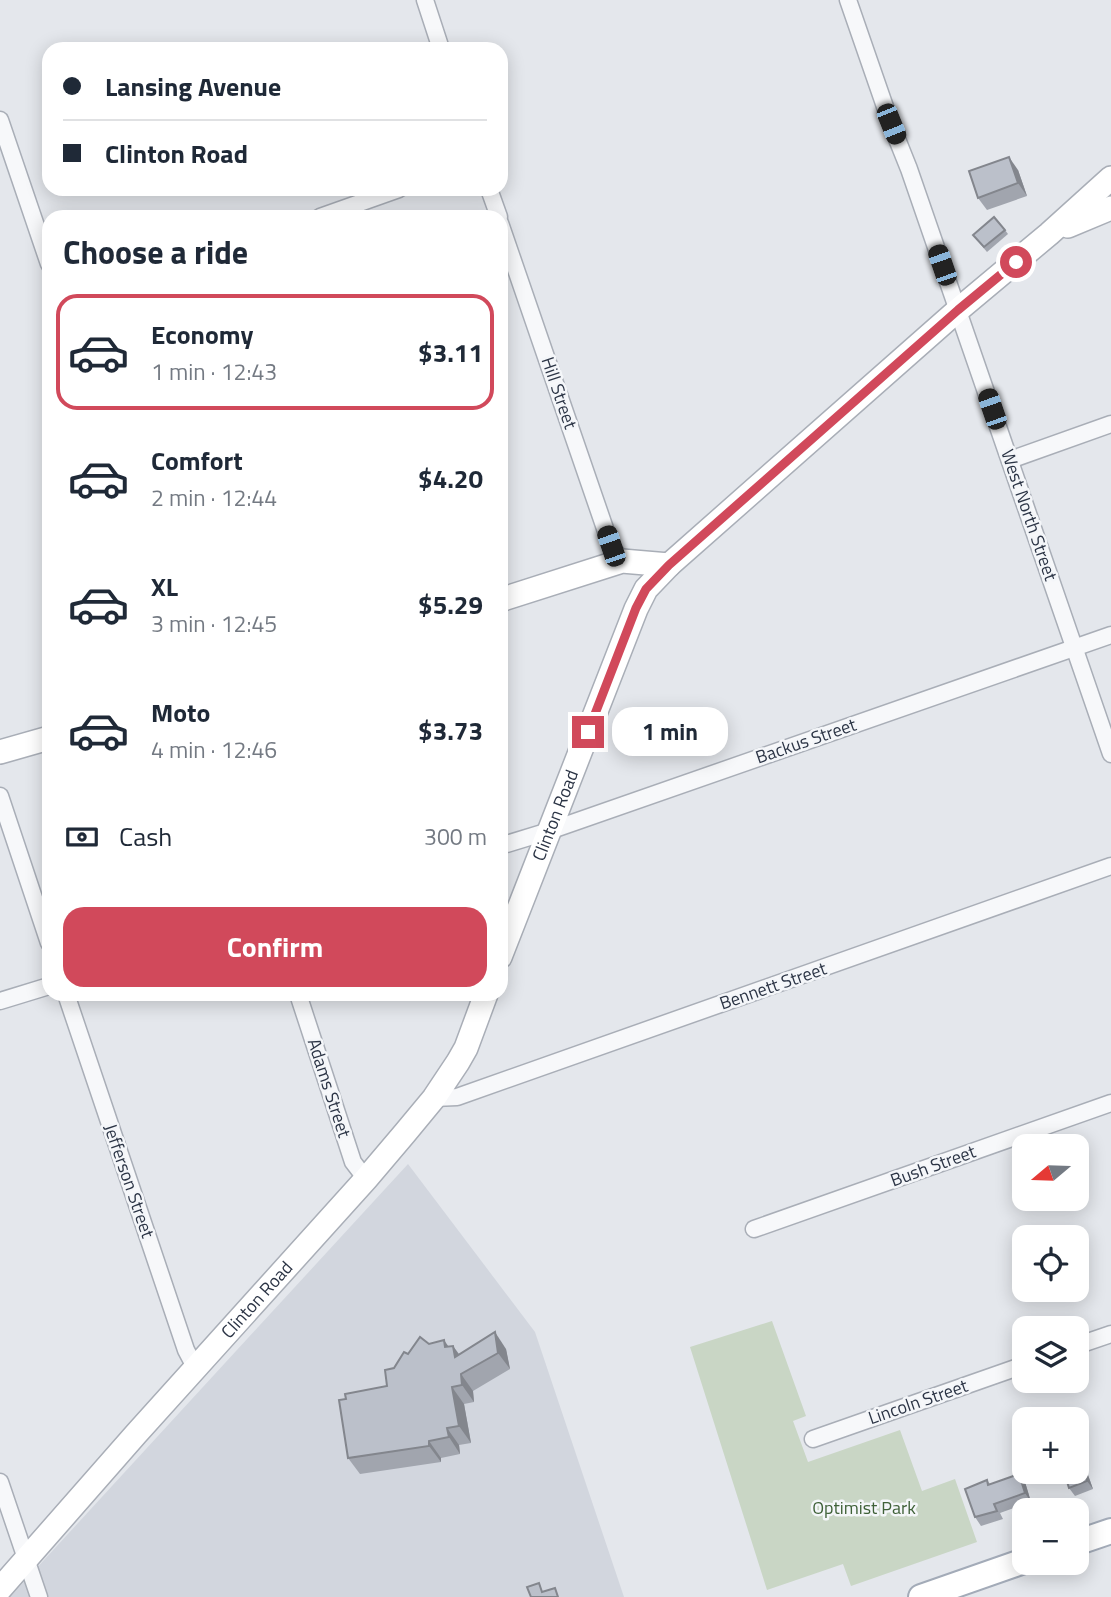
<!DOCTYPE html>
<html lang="en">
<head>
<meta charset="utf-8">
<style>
	:root { --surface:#fff; --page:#f2f2f3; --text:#1f2937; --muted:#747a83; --line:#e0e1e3; --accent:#d1495b }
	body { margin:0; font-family:"Titillium Web",sans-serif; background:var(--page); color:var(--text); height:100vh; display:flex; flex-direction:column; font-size:26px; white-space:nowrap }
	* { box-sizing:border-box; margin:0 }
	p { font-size:23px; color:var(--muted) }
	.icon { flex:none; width:38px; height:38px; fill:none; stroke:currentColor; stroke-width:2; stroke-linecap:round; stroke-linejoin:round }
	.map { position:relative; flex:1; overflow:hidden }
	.side { position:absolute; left:42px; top:210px; width:466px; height:791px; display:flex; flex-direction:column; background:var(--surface); border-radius:21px; box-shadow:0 4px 18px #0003 }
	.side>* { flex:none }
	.hud { position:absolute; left:42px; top:42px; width:466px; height:154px; border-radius:21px; box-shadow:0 4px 18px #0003; display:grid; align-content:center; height:154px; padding:0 21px; background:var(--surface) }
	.needle { width:46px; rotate:251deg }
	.tools { position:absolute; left:1012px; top:1134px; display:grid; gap:14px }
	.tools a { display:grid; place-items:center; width:77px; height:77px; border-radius:14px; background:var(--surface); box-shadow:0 4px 18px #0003; font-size:35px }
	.end { position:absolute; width:32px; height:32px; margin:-16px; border:9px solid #d1495b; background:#fff; box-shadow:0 0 0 4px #fff }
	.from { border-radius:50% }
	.bubble { position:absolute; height:49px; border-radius:21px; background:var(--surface); box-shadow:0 4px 18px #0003; font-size:23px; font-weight:700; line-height:49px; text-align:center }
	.car { position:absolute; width:21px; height:42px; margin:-21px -10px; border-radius:9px; box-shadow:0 0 5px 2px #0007; background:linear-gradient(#222 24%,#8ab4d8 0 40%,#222 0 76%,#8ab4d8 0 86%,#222 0) }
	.hud b { display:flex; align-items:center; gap:24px; height:66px; font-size:26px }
	.hud b+b { border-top:2px solid var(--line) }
	.hud i { width:18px; height:18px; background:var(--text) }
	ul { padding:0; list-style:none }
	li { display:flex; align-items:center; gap:21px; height:116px; margin:0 14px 10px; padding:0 7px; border:4px solid transparent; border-radius:21px }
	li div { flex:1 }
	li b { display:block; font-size:26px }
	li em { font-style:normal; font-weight:700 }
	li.active { border-color:var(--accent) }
	li>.icon { width:63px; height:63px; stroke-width:1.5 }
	h2 { padding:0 21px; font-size:32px; line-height:84px }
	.pay { display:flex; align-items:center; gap:18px; height:77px; padding:0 21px; font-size:26px }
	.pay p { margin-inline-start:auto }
	.primary-button { display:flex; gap:14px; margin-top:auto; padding:14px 21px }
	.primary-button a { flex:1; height:80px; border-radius:21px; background:var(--accent); color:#fff; font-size:28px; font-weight:700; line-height:80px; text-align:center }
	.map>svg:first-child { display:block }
</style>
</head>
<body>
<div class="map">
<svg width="1111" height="1597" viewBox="0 0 1111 1597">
	<rect width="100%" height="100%" fill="#e4e7ec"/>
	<polygon fill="#d2d6de" points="408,1164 535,1332 624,1597 10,1597"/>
	<polygon fill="#c9d6c5" points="772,1321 806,1416 793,1421 808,1462 900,1430 922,1491 955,1479 977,1542 851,1586 843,1564 767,1590 690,1347"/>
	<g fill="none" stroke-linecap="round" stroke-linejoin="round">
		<g stroke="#a9aeb7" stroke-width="19">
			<g id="minor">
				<polyline points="425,0 441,49"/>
				<polyline points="848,0 891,124 909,169 1111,754"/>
				<polyline points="0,120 49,264"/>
				<polyline points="489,189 499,217"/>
				<polyline points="320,217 399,189"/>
				<polyline points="500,223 611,546 622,561"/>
				<polyline points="1010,460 1111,424"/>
				<polyline points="0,796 49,943"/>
				<polyline points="500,846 549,831 1111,635"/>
				<polyline points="66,994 186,1350 195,1367"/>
				<polyline points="298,994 353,1162 366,1179"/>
				<polyline points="0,1001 49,986"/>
				<polyline points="434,1098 457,1097 1111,866"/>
				<polyline points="754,1229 1111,1103"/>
				<polyline points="1076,1346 1111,1334"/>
				<polyline points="813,1439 1024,1365"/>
				<polyline points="0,1482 39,1597"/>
			</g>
		</g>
		<g stroke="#a9aeb7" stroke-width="26">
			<g id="secondary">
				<polyline points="1068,226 1111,208"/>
				<polyline points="500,600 622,561 669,565"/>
				<polyline points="0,752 49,738"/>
				<path id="s1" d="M500 957 636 609 646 589 669 565 958 310 1049 234 1111 178"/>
				<path id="s2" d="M0 1589 136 1434 366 1179 405 1133 434 1098 458 1062 466 1048 486 994"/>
			</g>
		</g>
		<g stroke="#a3abb8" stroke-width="28">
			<g id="primary">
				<polyline points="1076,1543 1111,1531"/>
				<polyline points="921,1597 1024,1561"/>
			</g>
		</g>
		<use href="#minor" stroke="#f7f8fa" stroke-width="16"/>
		<use href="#secondary" stroke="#fff" stroke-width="23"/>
		<use href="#primary" stroke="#fff" stroke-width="24"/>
	</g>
	<g fill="#a1a5ae">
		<polygon points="1018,170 1027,196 987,210 978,198"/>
		<polygon points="1005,230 1008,234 987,252 976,239"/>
		<polygon points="429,1344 448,1347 453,1346 459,1354 506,1349 510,1369 473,1391 474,1402 464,1404 471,1443 459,1445 460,1454 441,1458 441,1462 360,1474 348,1458 346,1399 387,1386 394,1368 408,1354"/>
		<polygon points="1084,1464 1093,1489 1075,1496 1069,1488"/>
		<polygon points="987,1480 990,1484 1025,1482 1031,1502 1000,1513 1003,1519 981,1526 975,1517"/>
	</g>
	<g fill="#83868d">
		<polygon points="1009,157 1018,170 1027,196 1018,183"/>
		<polygon points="495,1332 506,1349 510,1369 498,1353"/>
		<polygon points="444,1340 455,1356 453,1346 465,1363 466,1371 445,1347"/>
		<polygon points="461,1374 473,1391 474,1402 462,1385"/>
		<polygon points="452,1387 464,1404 471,1443 459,1426"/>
		<polygon points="447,1428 459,1445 460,1454 449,1437"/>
		<polygon points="429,1441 441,1458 441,1462 429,1446"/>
		<polygon points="1078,1455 1084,1464 1093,1489 1087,1481"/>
		<polygon points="1019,1474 1025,1482 1031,1502 1025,1493"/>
	</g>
	<g fill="#bbc0ca" stroke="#83868d" stroke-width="2">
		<polygon points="1009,157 1018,183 978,198 969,171"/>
		<polygon points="994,217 1005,230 984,247 973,235"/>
		<polygon points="495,1332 498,1353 461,1374 462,1385 452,1387 459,1426 447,1428 449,1437 429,1441 429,1446 348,1458 339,1400 346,1399 345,1394 387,1386 385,1370 394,1368 404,1352 408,1354 420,1337 429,1344 444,1340 445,1347 453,1346 455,1357"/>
		<polygon points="1078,1455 1087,1481 1069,1488 1064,1472 1076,1472 1076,1456"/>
		<polygon points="1019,1474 1025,1493 994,1504 997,1511 975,1517 965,1489 987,1480 988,1485"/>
		<polygon points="539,1583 542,1592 555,1588 558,1597 531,1597 527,1587"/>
	</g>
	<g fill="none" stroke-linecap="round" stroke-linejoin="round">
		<polyline stroke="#d1495b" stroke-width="9" points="588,732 636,608 646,589 669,565 958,310 1016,262"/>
	</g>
	<g text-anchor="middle" stroke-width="5" stroke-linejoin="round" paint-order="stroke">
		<g font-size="18" fill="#2b3445" stroke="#f4f6f9">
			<text transform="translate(559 393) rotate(71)" y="6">Hill Street</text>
			<text transform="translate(1029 515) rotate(71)" y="6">West North Street</text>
			<text transform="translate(806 741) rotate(-19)" y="6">Backus Street</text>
			<text dy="6" stroke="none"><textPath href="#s1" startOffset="152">Clinton Road</textPath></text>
			<text transform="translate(773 986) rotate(-19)" y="6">Bennett Street</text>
			<text transform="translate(329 1088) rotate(72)" y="6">Adams Street</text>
			<text transform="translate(933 1166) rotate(-20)" y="6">Bush Street</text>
			<text transform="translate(129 1181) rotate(71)" y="6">Jefferson Street</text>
			<text dy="6" stroke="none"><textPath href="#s2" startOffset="387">Clinton Road</textPath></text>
			<text transform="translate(918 1402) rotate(-19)" y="6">Lincoln Street</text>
		</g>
		<g font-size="18" fill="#3f6138" stroke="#f4f6f9">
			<text x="864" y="1514">Optimist Park</text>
		</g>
	</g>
</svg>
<div class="tools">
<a><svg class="needle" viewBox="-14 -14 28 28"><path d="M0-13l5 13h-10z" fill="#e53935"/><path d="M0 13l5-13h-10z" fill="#747a83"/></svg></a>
<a><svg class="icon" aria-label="locate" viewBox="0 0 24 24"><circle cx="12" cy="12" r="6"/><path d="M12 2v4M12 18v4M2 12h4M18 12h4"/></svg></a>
<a><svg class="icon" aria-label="layers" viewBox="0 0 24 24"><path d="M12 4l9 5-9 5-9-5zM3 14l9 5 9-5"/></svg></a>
<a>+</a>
<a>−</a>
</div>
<i class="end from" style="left:1016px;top:262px"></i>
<i class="end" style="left:588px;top:732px"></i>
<div class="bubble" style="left:612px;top:707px;width:116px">1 min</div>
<i class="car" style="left:891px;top:124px;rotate:158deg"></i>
<i class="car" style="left:942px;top:265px;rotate:341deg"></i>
<i class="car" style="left:992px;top:409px;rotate:341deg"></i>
<i class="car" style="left:611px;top:546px;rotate:341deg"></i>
<div class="hud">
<b><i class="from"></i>Lansing Avenue</b>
<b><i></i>Clinton Road</b>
</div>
<section class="side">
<h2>Choose a ride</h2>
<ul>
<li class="active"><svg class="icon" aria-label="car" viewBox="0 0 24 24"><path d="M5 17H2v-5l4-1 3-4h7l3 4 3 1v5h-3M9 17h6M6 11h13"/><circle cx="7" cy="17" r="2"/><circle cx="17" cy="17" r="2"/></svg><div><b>Economy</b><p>1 min · 12:43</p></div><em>$3.11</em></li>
<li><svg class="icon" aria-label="car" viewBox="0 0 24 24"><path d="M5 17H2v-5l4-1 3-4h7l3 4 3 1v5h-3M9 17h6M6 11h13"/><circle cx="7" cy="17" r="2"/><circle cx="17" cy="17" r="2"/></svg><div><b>Comfort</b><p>2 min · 12:44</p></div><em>$4.20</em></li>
<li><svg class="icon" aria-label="car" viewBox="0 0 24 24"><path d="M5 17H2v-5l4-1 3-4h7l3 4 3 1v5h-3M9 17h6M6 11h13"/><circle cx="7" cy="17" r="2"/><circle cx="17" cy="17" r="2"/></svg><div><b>XL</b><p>3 min · 12:45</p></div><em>$5.29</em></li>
<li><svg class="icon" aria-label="car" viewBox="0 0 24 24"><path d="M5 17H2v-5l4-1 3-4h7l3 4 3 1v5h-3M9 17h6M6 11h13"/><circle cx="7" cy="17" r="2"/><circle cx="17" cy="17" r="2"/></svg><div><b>Moto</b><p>4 min · 12:46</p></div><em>$3.73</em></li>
</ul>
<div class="pay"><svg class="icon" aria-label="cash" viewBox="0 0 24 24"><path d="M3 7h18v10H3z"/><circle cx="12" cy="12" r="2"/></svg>Cash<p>300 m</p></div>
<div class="primary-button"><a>Confirm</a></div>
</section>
</div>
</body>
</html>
